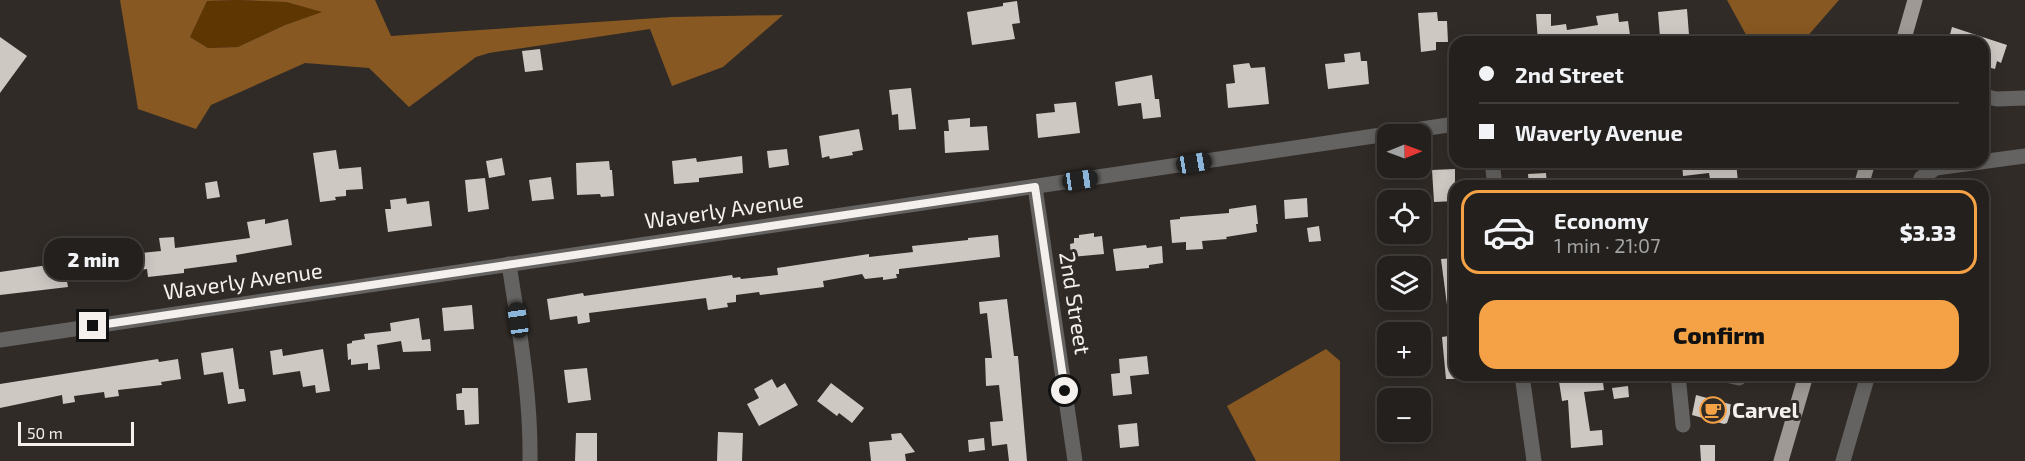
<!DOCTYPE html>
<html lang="en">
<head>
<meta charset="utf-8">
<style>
	:root { --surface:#24201d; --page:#2c2826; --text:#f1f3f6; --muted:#a3a3a4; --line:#413e3b; --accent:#f5a246 }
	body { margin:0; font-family:"Exo 2",sans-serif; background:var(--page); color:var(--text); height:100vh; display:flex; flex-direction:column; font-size:22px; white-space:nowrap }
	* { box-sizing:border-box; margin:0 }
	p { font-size:20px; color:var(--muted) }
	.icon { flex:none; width:33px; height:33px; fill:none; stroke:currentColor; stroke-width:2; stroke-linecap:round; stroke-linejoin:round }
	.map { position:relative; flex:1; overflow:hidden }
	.drawer { position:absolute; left:1449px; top:180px; width:540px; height:201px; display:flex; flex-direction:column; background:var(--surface); border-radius:18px; box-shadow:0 3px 15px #0003,0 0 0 2px var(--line) }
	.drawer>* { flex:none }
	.guide { position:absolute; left:1449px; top:36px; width:540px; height:132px; border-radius:18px; box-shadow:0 3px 15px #0003,0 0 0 2px var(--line); display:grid; align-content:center; height:132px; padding:0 30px; background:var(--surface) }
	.needle { width:39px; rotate:89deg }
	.fabs { position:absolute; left:1377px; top:124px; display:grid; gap:12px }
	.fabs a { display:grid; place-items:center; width:54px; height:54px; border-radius:12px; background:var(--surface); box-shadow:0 3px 15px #0003,0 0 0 2px var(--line); font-size:30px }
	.scale { position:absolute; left:18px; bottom:15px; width:116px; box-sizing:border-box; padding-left:6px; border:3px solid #f3f0ed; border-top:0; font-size:16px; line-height:21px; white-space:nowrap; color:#f3f0ed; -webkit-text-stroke:4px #302b27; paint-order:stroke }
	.end { position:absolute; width:27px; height:27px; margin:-14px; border:8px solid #f3f0ed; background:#111; box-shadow:0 0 0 3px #111 }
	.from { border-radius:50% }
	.bubble { position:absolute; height:42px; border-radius:18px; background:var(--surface); box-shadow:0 3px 15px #0003,0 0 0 2px var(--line); font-size:20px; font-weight:800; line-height:42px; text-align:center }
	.car { position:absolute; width:18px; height:36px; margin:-18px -9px; border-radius:8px; box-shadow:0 0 4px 2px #0007; background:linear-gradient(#222 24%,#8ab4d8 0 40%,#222 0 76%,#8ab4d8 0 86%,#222 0) }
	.guide b { display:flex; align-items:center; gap:21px; height:57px; font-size:22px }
	.guide b+b { border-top:2px solid var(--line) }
	.guide i { width:15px; height:15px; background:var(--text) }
	ul { padding:10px 0 0; list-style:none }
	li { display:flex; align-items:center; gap:18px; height:84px; margin:0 12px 9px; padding:0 18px; border:3px solid transparent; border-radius:18px }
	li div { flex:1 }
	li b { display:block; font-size:22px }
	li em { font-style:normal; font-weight:800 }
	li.active { border-color:var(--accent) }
	li>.icon { width:54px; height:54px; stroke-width:1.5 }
	.cta { display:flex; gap:12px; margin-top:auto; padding:12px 30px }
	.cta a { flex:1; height:69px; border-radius:18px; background:var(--accent); color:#111; font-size:24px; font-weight:800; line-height:69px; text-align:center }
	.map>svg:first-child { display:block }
</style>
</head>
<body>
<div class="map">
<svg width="2025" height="461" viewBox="0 0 2025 461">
	<rect width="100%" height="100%" fill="#302b27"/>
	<polygon fill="#5e3602" points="238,0 286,2 323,12 285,25 238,47 208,48 190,37 207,1"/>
	<g fill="#885822" fill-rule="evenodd">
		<path d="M120 0H375L391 36 672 17 783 15 723 67 672 86 650 29 489 53 476 57 409 107 369 68 305 63 211 105 196 129 138 109ZM238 0 286 2 322 12 285 25 238 47 208 48 190 37 207 1Z"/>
		<polygon points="1727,0 1839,0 1805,39 1794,42 1750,42"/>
		<polygon points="1326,349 1340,361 1340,461 1256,461 1227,406"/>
	</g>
	<g fill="#cec8c3">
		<polygon points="1017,1 1020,23 1012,24 1015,39 972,45 967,12 1003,6 1003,3"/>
		<polygon points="1687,9 1689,35 1660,37 1658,12"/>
		<polygon points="1437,12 1438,21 1447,21 1448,42 1436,42 1436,50 1421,52 1418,13"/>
		<polygon points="1618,13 1619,22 1628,21 1631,42 1538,42 1536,14 1551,14 1551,26 1566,24 1567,30 1598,25 1596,16"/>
		<polygon points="1952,27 2007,45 2001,63 1997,61 1995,69 1983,66 1983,42 1948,42"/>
		<polygon points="0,37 27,56 0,93"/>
		<polygon points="540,49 543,70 525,72 522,51"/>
		<polygon points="1360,52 1361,61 1367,61 1369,84 1328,89 1325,64 1345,62 1344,54"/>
		<polygon points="1249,63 1251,68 1265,67 1269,104 1228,108 1226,84 1235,83 1233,65"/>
		<polygon points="1152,75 1155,99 1159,99 1161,117 1143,119 1141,103 1118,106 1115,82"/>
		<polygon points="911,88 916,129 899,130 898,114 892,115 889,90"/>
		<polygon points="1076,102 1080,133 1038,138 1036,114 1055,112 1054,104"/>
		<polygon points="970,118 970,127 987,126 989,150 945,153 944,131 949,131 948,120"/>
		<polygon points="859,129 863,150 852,152 853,155 830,159 829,156 822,158 819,136"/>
		<polygon points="787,149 789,165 769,168 767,151"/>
		<polygon points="336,150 339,169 361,167 363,189 346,190 346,196 335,197 336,200 320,202 313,153"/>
		<polygon points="742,156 743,173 699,178 699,182 674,184 672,161 696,158 697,162"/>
		<polygon points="502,158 505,175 489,178 486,161"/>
		<polygon points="609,161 610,170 612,170 614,196 601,197 600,194 577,195 576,163"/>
		<polygon points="1682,162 1736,162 1738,182 1711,185 1709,173 1683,176"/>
		<polygon points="1455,169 1455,201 1434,202 1432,170"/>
		<polygon points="1546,173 1547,186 1529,186 1528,174"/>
		<polygon points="551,177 554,199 532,201 529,180"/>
		<polygon points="485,178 489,209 468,212 465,180"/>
		<polygon points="217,181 220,197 207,199 205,183"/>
		<polygon points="406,198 407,204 429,201 432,226 388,232 385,209 391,209 390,200"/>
		<polygon points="1307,198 1308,217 1285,219 1284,200"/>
		<polygon points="1256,205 1258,224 1256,224 1257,232 1226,237 1227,239 1202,241 1203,249 1186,250 1186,242 1172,243 1170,220 1180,219 1180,217 1229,213 1229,209"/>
		<polygon points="265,219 265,224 288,219 292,245 236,255 237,262 184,269 184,273 148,277 147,269 67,281 68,287 0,295 0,272 69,262 68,258 114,252 113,243 128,241 129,251 131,251 131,254 161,251 159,238 174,237 175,248 250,238 247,222"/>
		<polygon points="1319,226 1321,241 1309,242 1307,228"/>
		<polygon points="1094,233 1094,237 1102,236 1104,254 1071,257 1070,244 1074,243 1074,238 1079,238 1079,235"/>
		<polygon points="998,235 1000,257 899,269 899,274 896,274 897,278 883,280 883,277 865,279 862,274 823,281 824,287 760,295 759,292 736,295 736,302 727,303 728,307 708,310 706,298 589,313 590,322 578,324 577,316 550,320 547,299 583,293 584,296 732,275 733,278 740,277 741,279 778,275 777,268 869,254 869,257 913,252 912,246 968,240 968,238"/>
		<polygon points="1146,245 1147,248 1162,246 1163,263 1149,265 1149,268 1116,271 1113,249"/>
		<polygon points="1455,258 1455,304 1447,305 1441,259"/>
		<polygon points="1007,299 1014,356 1018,356 1027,461 1009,461 1007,444 992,446 990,422 1003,421 999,385 986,386 985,358 992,358 987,313 980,314 979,302"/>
		<polygon points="472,305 474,329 444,331 442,308"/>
		<polygon points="419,318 422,340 430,339 431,351 403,352 401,341 377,345 380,369 368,370 368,363 351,365 351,359 348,360 347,344 352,343 352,341 365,339 364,334 391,331 390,323"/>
		<polygon points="1455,335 1455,379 1446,379 1442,337"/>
		<polygon points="233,348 239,389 244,389 246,401 228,404 223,372 204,375 201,353"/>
		<polygon points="282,349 283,356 323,349 330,391 316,393 315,385 303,387 300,371 273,375 270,351"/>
		<polygon points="1147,356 1149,374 1130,376 1132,394 1113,396 1111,374 1120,373 1119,359"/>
		<polygon points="158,359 159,362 178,359 181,379 161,382 162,385 118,390 119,396 105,398 104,392 74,396 75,402 63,404 62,395 0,408 0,384"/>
		<polygon points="587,368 591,400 568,403 564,370"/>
		<polygon points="1558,375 1602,375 1604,390 1584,392 1590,431 1602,430 1603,445 1571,448 1568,400 1562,401"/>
		<polygon points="772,379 777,388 785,383 798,405 759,426 747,404 759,398 754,389"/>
		<polygon points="831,383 864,408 852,423 839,413 837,416 817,401"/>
		<polygon points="1628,386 1629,397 1614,399 1612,388"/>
		<polygon points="462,388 478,388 479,424 465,425 464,410 457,410 456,394 462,393"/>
		<polygon points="1696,395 1733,405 1727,423 1724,424 1692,415"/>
		<polygon points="1137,423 1139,446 1120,448 1118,425"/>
		<polygon points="718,432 743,433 742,461 717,461"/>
		<polygon points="576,433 597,433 597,461 575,461"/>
		<polygon points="901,433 915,452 905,454 906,461 871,461 869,442 892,440 891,434"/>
		<polygon points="984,438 985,450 969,452 968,440"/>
		<polygon points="1700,445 1715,445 1715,461 1701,461"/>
	</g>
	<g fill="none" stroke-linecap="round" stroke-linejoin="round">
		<g stroke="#656361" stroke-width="15">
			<polyline points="1983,96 1997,99 2025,98"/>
			<polyline points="1492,162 1495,186"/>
			<polyline points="1919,186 1921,178 1936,168 2025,156"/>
			<polyline points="1035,187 1075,461"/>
			<path d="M509 264C519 330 531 394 530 461"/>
			<polyline points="0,340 1455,124"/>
			<polyline points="1522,375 1534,461"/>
			<polyline points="1678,375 1683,425"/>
			<polyline points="1726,375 1739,378 1742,375"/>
			<polyline points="1843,461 1868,375"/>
		</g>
		<g stroke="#9e9994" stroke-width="15">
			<polyline points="1903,42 1915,0"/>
			<polyline points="1861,186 1868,162"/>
			<polyline points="1781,461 1806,375"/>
		</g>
	</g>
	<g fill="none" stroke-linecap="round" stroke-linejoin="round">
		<polyline stroke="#f3f0ed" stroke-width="8" points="93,326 1035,187 1065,391"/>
	</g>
	<defs>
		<g id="cafe-ring" transform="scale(1.35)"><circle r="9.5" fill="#302b27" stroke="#f5a246" stroke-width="1.5"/><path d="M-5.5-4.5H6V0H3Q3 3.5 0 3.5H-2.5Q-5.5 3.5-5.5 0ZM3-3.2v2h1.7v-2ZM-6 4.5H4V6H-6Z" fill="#f5a246"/></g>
	</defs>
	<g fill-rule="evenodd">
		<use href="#cafe-ring" x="1713" y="410"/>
	</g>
	<g text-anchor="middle" stroke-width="6" stroke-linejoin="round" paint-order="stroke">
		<g font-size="22" fill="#f3f0ed" stroke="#302b27">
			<text transform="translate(724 210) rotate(-8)" y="8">Waverly Avenue</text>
			<text transform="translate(243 281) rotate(-8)" y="8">Waverly Avenue</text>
			<text transform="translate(1075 303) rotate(81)" y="8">2nd Street</text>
		</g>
		<g font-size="22" font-weight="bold" fill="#f3f0ed" stroke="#302b27" text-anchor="start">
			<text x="1732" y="418">Carvel</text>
		</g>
	</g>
</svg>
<div class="fabs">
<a><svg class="needle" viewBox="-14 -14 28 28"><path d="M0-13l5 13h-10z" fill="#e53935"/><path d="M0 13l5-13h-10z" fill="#a3a3a4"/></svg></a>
<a><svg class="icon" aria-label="locate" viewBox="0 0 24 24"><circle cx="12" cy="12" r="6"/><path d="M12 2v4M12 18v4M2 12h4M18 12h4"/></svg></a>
<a><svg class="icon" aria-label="layers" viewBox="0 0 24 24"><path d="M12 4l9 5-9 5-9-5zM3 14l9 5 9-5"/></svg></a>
<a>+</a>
<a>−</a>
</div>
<div class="scale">50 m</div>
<i class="end from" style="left:1065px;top:391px"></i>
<i class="end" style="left:93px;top:326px"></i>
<div class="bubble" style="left:44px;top:238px;width:99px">2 min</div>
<i class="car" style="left:1194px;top:163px;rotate:81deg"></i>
<i class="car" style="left:1080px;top:180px;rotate:82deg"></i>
<i class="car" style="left:518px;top:320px;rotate:352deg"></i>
<div class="guide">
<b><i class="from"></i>2nd Street</b>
<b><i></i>Waverly Avenue</b>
</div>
<section class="drawer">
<ul>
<li class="active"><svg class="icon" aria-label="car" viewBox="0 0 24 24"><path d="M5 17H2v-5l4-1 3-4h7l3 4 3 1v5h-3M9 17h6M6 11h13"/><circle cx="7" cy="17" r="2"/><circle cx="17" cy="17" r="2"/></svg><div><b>Economy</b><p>1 min · 21:07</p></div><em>$3.33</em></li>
</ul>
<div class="cta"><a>Confirm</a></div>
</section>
</div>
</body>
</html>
